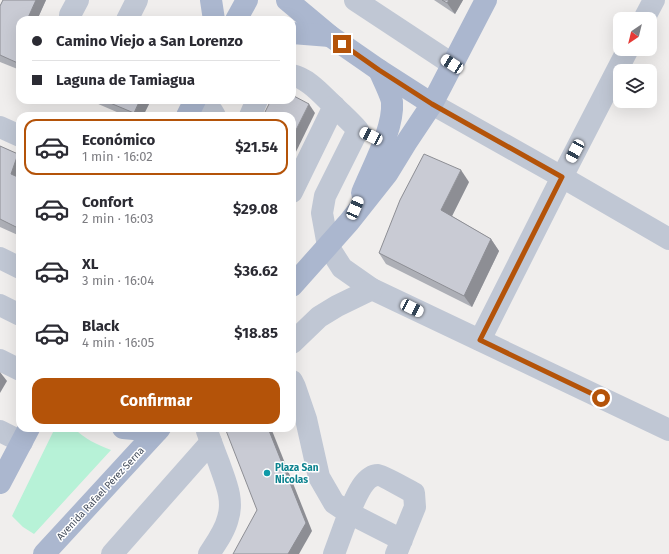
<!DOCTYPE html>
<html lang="es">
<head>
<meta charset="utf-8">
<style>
	:root { --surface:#fff; --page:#f7f7f7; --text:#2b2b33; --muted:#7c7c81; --line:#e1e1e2; --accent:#b45309 }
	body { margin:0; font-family:"Fira Sans",sans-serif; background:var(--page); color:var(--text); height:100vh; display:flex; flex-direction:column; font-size:15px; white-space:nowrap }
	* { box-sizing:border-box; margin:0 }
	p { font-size:13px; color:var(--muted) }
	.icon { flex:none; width:22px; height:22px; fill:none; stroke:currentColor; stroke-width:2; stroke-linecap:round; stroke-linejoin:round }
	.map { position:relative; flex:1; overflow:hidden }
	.drawer { position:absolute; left:16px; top:112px; width:280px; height:320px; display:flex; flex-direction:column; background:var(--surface); border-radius:12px; box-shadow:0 4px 16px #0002 }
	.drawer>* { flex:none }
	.top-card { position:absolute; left:16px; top:16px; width:280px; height:88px; border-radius:12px; box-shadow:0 4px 16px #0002; display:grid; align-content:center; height:88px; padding:0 16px; background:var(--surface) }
	.needle { width:26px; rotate:215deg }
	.fabs { position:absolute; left:613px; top:12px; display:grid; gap:8px }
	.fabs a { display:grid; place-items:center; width:44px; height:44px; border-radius:8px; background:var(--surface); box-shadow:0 4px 16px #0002; font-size:20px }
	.end { position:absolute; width:18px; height:18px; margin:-9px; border:5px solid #b45309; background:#fff; box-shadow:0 0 0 2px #fff }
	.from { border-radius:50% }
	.car { position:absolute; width:12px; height:24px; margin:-12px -6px; border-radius:5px; box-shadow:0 0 3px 1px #0007; background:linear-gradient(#fff 24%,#345 0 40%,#fff 0 76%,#345 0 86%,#fff 0) }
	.top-card b { display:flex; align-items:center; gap:14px; height:38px; font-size:15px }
	.top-card b+b { border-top:1px solid var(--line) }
	.top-card i { width:10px; height:10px; background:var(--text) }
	ul { padding:7px 0 0; list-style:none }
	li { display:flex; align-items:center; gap:12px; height:56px; margin:0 8px 6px; padding:0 8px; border:2px solid transparent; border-radius:12px }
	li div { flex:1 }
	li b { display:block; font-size:15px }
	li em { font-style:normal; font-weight:700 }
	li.on { border-color:var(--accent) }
	li>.icon { width:36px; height:36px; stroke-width:1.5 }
	.cta { display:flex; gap:8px; margin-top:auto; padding:8px 16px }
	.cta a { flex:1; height:46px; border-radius:12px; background:var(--accent); color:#fff; font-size:16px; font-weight:700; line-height:46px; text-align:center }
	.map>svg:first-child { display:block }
</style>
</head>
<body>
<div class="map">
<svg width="669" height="554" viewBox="0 0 669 554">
	<rect width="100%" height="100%" fill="#f0eeed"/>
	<path fill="#b7f2d7" d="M55 428H73C86 439 95 444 111 450L34 534 23 527 12 516Z"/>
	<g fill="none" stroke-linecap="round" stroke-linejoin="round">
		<g stroke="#c0c7d4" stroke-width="22">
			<polyline points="355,0 452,64"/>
			<polyline points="644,19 654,0"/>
			<polyline points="70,20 70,15 78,0"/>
			<polyline points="127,20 137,0"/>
			<path d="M292 75C309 79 321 94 334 106 342 114 350 121 358 130L325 196 322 213 328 246 342 268 372 289 669 430"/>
			<polyline points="197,100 212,111 215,116"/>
			<polyline points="432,104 562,177 669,239"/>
			<polyline points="250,116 257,100"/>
			<polyline points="0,127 20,136"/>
			<polyline points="292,192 334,106"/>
			<polyline points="0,258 20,268"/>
			<polyline points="0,305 20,315"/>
			<polyline points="480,340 562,177 628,49"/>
			<polyline points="292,343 319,317 337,306 372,289"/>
			<polyline points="0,360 20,370"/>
			<polyline points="292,381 295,387 306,419 319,477 334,503 349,513 334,554"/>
			<polyline points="0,431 22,442"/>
			<path d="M207 431C211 442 215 453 219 463 225 481 234 499 228 518 225 531 216 543 209 554"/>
			<polyline points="112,554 211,442"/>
			<path d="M396 554 415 507 414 493C408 490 382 475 378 475 363 475 354 502 349 513L402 540"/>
		</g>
		<g stroke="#abb7cf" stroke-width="22">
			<polyline points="211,0 214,20"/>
			<polyline points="287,0 330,36 379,70 432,104"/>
			<polyline points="236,20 247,0"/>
			<polyline points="292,33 330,36"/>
			<polyline points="187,116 195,100"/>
			<path d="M362 193C372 168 394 129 392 102 391 95 382 77 379 70"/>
			<polyline points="292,286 349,222 387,174 406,143 432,104 486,0"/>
			<polyline points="123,428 157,431"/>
			<polyline points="0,483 29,428"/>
			<polyline points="44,554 160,428"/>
		</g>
	</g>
	<g fill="#adafb6">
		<polygon points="3,0 46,0 37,20 20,20 20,70 0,62 0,6"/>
		<polygon points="434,0 463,0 455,14"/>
		<polygon points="89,100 151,100 143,116 126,116"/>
		<polygon points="0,146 18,154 20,158 20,236 0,227"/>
		<polygon points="469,182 452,216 491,239 499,251 472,307 386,264 379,253"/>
	</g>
	<g fill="#8d8e94">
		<polygon points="36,0 46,0 37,20 27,20"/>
		<polygon points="449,0 463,0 455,14 447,3"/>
		<polygon points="140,100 151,100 143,116 136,116 134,113"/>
		<polygon points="309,104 315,113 292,160 292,138"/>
		<polygon points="18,154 20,158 20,182 11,174"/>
		<polygon points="461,170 469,182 449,222 441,210"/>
		<polygon points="491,239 499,251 472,307 464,296"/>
		<polygon points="0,372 7,381 0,393"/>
		<polygon points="268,428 271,428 312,531 299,554 288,554"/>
	</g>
	<g fill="#c9cbd4" stroke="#8d8e94">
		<polygon points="3,0 36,0 27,20 20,20 20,64 0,55 0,6"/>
		<polygon points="442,0 449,0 447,3"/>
		<polygon points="292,95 309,104 292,138 292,116 263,116 271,100 292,100"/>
		<polygon points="103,100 140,100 134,113"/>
		<polygon points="0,146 18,154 11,174 20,178 20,229 0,219"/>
		<polygon points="424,154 461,170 441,210 491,239 464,296 379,253 400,200"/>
		<polygon points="225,428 268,428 306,523 288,554 233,554 257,510"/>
	</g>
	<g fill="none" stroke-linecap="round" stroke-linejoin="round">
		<polyline stroke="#b45309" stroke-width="5" points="342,44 379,70 432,104 562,177 480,340 601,398"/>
	</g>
	<circle fill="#0f9aa8" stroke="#fff" stroke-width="1.5" cx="267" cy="473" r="4"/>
	<g text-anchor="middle" stroke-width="3" stroke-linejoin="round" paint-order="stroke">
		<g font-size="10" font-weight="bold" fill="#0d838f" stroke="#fff" text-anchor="start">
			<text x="275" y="471">Plaza San<tspan x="275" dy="12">Nicolas</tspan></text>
		</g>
		<g font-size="10" fill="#444d5c" stroke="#fff">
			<text transform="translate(100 493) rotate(-47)" y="4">Avenida Rafael Pérez Serna</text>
		</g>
	</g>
</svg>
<div class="fabs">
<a><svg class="needle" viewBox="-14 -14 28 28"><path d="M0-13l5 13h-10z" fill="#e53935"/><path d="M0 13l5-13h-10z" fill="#7c7c81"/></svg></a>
<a><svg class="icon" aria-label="layers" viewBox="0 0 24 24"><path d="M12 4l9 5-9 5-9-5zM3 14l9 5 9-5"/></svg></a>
</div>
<i class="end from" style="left:601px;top:398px"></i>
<i class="end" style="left:342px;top:44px"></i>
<i class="car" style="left:452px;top:64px;rotate:303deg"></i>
<i class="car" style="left:371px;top:136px;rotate:297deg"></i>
<i class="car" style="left:575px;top:151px;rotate:208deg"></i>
<i class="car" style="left:355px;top:208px;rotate:23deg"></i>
<i class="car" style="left:412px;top:308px;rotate:116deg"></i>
<div class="top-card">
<b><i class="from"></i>Camino Viejo a San Lorenzo</b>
<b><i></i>Laguna de Tamiagua</b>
</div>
<section class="drawer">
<ul>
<li class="on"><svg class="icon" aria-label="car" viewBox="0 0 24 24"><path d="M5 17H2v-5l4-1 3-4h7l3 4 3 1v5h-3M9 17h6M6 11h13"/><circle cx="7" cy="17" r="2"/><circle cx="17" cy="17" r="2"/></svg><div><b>Económico</b><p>1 min · 16:02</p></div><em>$21.54</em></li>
<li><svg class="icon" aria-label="car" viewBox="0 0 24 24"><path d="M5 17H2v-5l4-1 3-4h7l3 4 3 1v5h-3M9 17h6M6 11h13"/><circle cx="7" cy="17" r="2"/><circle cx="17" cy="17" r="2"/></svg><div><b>Confort</b><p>2 min · 16:03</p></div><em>$29.08</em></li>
<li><svg class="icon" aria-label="car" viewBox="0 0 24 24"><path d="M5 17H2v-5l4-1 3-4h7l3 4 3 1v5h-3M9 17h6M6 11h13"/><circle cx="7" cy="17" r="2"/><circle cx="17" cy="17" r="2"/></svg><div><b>XL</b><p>3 min · 16:04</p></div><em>$36.62</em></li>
<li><svg class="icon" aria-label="car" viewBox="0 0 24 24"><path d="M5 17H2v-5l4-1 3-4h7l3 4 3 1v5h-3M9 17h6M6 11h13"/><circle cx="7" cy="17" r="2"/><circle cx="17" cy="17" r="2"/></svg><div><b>Black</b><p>4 min · 16:05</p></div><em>$18.85</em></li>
</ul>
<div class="cta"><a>Confirmar</a></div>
</section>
</div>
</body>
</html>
